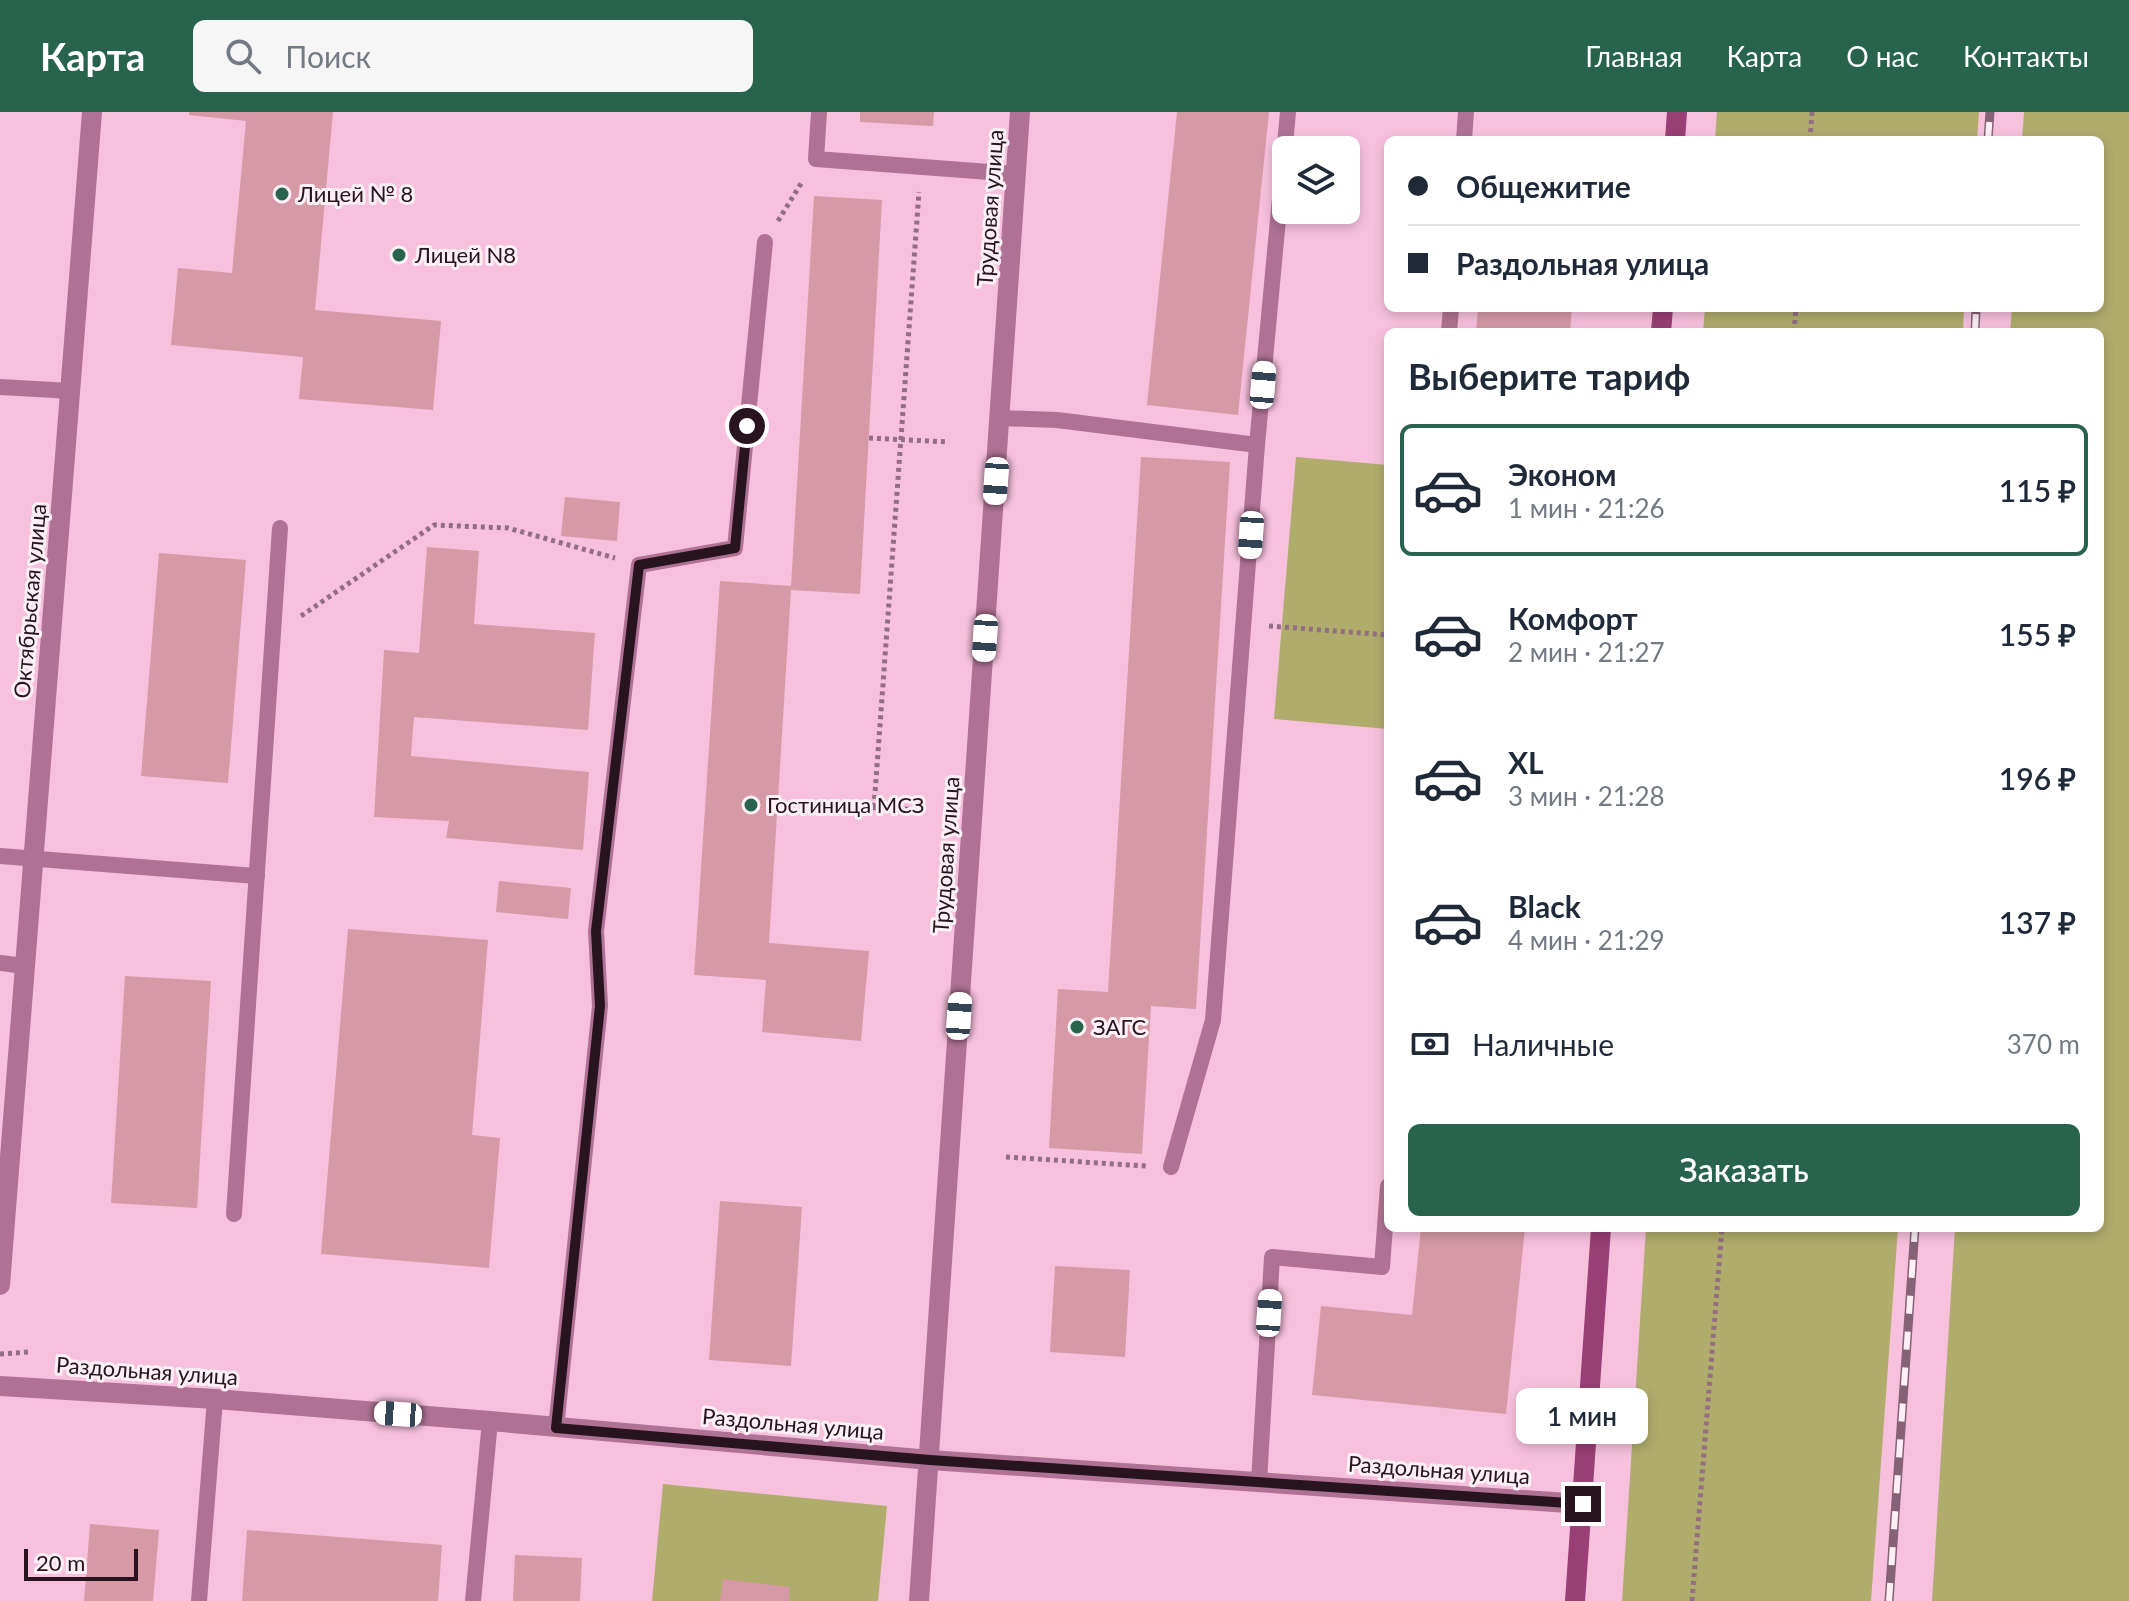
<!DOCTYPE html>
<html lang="ru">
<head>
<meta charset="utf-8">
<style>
	:root { --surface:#fff; --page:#f6f6f7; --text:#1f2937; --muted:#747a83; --line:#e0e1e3; --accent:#28634d }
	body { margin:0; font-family:Lato,sans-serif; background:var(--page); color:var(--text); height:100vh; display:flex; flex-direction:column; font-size:30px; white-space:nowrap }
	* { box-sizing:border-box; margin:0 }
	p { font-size:26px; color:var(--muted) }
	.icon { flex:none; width:44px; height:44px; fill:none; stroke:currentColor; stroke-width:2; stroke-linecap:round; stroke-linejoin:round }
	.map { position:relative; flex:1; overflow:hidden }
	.side { position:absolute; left:1384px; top:216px; width:720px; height:904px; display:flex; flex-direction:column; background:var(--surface); border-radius:12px; box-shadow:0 4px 12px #0003 }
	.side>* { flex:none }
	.guide { position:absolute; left:1384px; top:24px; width:720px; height:176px; border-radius:12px; box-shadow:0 4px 12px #0003; display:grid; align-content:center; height:176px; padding:0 24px; background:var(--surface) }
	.controls { position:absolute; left:1272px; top:24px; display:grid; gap:16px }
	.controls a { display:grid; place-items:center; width:88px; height:88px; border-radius:12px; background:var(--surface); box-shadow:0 4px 12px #0003; font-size:40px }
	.scale { position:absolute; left:24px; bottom:20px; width:114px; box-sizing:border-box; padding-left:8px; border:4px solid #27141f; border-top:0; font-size:22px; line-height:28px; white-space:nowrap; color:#27141f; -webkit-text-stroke:6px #fcf0f6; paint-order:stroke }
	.end { position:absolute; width:36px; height:36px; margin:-18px; border:10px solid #27141f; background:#fff; box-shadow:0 0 0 4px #fff }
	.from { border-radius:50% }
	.bubble { position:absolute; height:56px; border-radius:12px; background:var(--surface); box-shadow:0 4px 12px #0003; font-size:26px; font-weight:600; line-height:56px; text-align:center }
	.car { position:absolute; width:24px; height:48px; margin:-24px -12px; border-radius:10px; box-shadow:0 0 6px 2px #0007; background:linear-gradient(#fff 24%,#345 0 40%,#fff 0 76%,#345 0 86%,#fff 0) }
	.guide b { display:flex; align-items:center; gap:28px; height:76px; font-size:30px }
	.guide b+b { border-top:2px solid var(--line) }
	.guide i { width:20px; height:20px; background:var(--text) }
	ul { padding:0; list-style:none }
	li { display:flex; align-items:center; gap:24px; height:132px; margin:0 16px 12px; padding:0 8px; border:4px solid transparent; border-radius:12px }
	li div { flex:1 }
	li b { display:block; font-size:30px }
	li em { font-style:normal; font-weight:600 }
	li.active { border-color:var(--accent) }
	li>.icon { width:72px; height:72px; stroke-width:1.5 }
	h2 { padding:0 24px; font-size:36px; line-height:96px }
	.pay { display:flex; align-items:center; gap:20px; height:88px; padding:0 24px; font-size:30px }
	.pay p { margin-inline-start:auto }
	.button { display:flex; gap:16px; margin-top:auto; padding:16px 24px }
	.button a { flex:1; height:92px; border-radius:12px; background:var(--accent); color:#fff; font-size:32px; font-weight:600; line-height:92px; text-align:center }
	header { display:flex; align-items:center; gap:48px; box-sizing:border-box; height:112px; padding:0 40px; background:var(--accent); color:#fff }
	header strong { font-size:38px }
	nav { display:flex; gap:44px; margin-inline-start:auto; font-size:28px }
	.search { width:560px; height:72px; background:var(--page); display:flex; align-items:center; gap:20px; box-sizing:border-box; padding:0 28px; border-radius:12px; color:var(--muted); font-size:30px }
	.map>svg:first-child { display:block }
</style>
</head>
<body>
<header>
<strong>Карта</strong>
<div class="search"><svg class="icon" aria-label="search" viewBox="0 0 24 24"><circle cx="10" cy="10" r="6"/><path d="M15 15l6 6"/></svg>Поиск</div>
<nav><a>Главная</a><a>Карта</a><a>О нас</a><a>Контакты</a></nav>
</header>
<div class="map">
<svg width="2129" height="1489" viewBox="0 0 2129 1489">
	<rect width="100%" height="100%" fill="#f7c1dd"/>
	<g fill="#afac6c">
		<polygon points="1717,0 1979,0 1977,28 1715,28"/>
		<polygon points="2024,0 2129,0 2129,1489 1932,1489 1955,1116 2100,1116 2100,220 2010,220 2012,196 2100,196 2100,28 2022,28"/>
		<polygon points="1705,196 1964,196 1963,220 1703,220"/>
		<polygon points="1296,345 1388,353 1388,617 1274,607"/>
		<polygon points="1646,1116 1898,1116 1871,1489 1622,1489"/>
		<polygon points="663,1372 887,1394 878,1489 652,1489"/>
	</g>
	<g fill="#d59aa6">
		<polygon points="189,0 333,0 315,198 441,209 433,298 299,287 303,245 171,233 178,156 232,161 246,9 189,3"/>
		<polygon points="860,0 934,0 933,14 860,10"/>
		<polygon points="1177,0 1269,0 1238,303 1147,293"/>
		<polygon points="814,84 882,88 860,482 791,478 769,831 869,839 861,929 762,920 766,868 694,863 720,469 791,474"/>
		<polygon points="1478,196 1572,196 1570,220 1476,220"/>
		<polygon points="1141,345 1230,350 1196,897 1151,894 1142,1042 1049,1036 1058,877 1108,880"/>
		<polygon points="565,385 620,390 617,429 561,424"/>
		<polygon points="427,435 479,439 474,512 595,521 588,618 414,605 411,644 589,660 583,738 446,726 449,709 374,705 384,538 419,541"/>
		<polygon points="159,441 246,448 228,671 141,664"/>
		<polygon points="499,769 571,776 568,807 496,800"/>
		<polygon points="348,817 488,828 472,1023 500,1026 489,1156 321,1142"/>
		<polygon points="125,864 211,869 197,1096 111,1091"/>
		<polygon points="720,1089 802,1095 791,1254 709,1248"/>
		<polygon points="1421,1116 1525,1116 1506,1302 1312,1283 1321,1194 1412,1203"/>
		<polygon points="1055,1154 1130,1158 1125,1245 1050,1240"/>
		<polygon points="90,1412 159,1418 153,1489 84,1489"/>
		<polygon points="247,1418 442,1433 438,1489 242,1489"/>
		<polygon points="515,1443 582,1446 580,1489 513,1489"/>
		<polygon points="723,1467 790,1475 789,1489 720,1489"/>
	</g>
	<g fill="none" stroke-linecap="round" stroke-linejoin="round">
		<g stroke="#936e82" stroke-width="5" stroke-dasharray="4 4" stroke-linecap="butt">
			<polyline points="1810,28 1812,0"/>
			<polyline points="778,109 802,70"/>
			<polyline points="1794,220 1796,196"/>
			<polyline points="869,326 949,330"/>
			<polyline points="301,504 434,413 508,416 615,446"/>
			<polyline points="1269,514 1388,523"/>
			<polyline points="777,691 924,698"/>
			<polyline points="874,695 919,80"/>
			<polyline points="1006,1045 1146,1054"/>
			<polyline points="0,1242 29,1240"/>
			<polyline points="1692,1489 1722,1116"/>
		</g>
		<g stroke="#b07294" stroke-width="16">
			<polyline points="819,0 816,47 1016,62"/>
			<polyline points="1464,28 1466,0"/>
			<polyline points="1449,220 1451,196"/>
			<polyline points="0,275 71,279"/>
			<polyline points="1000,306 1057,308 1257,333"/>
			<polyline points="0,744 257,764"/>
			<polyline points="0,851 25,854"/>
			<polyline points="1171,1055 1213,908 1257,333 1288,0"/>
			<polyline points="234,1102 280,416"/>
			<polyline points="556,1316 600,894 596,819 639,453 735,436 765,130"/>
			<polyline points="1259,1370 1272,1145 1382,1155 1388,1074"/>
			<polyline points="199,1489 215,1287"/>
			<polyline points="473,1489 490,1309"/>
		</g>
		<g stroke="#b07294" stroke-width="20">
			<polyline points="0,1173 92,0"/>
			<polyline points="0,1274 215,1287 490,1309 930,1348 1583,1392"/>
			<polyline points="919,1489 1020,0"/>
		</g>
		<g stroke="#993f75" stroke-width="20">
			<polyline points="1675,28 1677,0"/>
			<polyline points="1661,220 1663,196"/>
			<polyline points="1575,1489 1601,1116"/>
		</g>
		<g stroke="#856275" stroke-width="9">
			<g id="rail">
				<polyline points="1988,28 1990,0"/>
				<polyline points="1975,220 1976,196"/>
				<polyline points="1889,1489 1915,1116"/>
			</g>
		</g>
		<use href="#rail" stroke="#fcf0f6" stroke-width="6" stroke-dasharray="18" stroke-linecap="butt"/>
	</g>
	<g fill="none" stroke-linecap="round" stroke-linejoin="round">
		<polyline stroke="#27141f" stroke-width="10" points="747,314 735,436 639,453 596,819 600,894 556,1316 930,1348 1583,1392"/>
	</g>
	<g fill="#28634d" stroke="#fcf0f6" stroke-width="3">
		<circle cx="282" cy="82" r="8"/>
		<circle cx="399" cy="143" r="8"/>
		<circle cx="751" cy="693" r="8"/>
		<circle cx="1077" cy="915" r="8"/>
	</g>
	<g text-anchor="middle" stroke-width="6" stroke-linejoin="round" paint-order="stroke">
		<g font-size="22" fill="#27141f" stroke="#fcf0f6" text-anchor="start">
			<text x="298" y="90">Лицей № 8</text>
			<text x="415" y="151">Лицей N8</text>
			<text x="767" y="701">Гостиница МСЗ</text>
			<text x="1093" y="923">ЗАГС</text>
		</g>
		<g font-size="22" fill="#27141f" stroke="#fcf0f6">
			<text transform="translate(990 96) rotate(-86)" y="8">Трудовая улица</text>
			<text transform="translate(30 489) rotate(-85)" y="8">Октябрьская улица</text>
			<text transform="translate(946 743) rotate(-86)" y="8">Трудовая улица</text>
			<text transform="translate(147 1259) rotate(4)" y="8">Раздольная улица</text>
			<text transform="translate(793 1312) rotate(5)" y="8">Раздольная улица</text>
			<text transform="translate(1439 1358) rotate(4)" y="8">Раздольная улица</text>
		</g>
	</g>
</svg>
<div class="controls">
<a><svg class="icon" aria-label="layers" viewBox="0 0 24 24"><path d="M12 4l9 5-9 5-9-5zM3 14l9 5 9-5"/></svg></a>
</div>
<div class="scale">20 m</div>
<i class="end from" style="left:747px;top:314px"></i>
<i class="end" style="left:1583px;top:1392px"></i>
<div class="bubble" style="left:1516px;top:1276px;width:132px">1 мин</div>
<i class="car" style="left:1263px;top:273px;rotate:5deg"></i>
<i class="car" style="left:996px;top:369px;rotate:184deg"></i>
<i class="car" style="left:1251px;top:423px;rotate:184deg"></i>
<i class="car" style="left:985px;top:526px;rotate:184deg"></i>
<i class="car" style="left:959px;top:904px;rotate:4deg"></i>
<i class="car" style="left:1269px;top:1201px;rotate:4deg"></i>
<i class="car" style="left:398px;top:1302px;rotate:274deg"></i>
<div class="guide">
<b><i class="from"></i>Общежитие</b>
<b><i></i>Раздольная улица</b>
</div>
<section class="side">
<h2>Выберите тариф</h2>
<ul>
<li class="active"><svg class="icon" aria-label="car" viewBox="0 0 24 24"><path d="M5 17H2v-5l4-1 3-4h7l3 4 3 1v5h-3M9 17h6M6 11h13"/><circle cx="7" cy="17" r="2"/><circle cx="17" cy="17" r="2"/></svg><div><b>Эконом</b><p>1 мин · 21:26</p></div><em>115 ₽</em></li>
<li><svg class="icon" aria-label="car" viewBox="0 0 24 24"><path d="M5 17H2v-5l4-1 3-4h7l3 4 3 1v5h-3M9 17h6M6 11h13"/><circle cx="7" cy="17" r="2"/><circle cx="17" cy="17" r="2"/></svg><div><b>Комфорт</b><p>2 мин · 21:27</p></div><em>155 ₽</em></li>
<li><svg class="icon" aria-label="car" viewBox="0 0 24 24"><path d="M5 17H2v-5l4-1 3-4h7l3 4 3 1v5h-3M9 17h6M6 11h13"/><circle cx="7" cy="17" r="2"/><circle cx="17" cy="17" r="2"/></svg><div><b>XL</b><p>3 мин · 21:28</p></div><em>196 ₽</em></li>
<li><svg class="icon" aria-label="car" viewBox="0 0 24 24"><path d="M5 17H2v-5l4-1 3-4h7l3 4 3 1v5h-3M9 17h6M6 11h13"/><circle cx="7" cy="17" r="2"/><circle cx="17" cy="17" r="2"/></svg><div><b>Black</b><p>4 мин · 21:29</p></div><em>137 ₽</em></li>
</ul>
<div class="pay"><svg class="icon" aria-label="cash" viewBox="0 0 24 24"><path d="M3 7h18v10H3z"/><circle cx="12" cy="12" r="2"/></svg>Наличные<p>370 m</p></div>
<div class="button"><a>Заказать</a></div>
</section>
</div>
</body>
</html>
